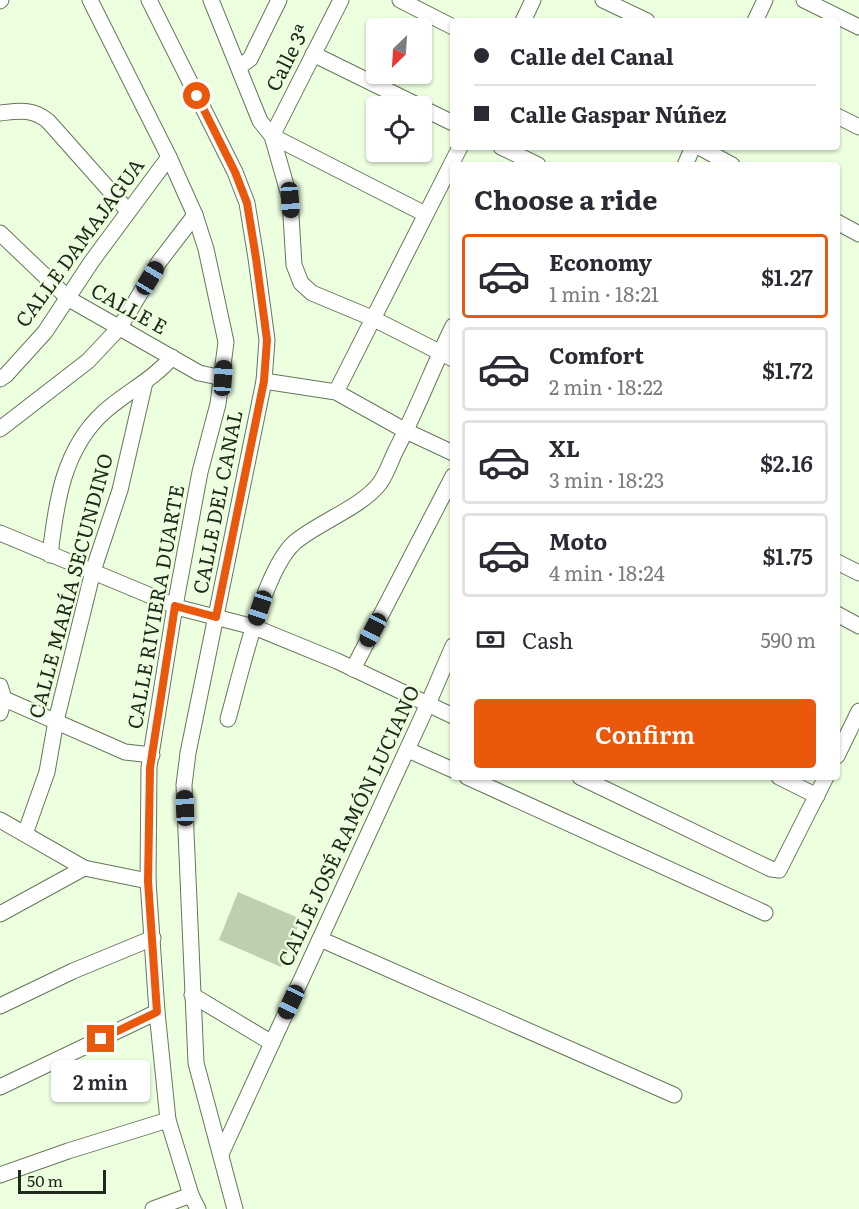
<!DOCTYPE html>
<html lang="en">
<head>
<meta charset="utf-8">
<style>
	:root { --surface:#fff; --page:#f7f7f7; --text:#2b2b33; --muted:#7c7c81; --line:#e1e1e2; --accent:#ea580c }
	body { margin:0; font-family:Literata,serif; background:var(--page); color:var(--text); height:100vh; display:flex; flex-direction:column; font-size:22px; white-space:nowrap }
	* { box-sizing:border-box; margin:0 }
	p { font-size:20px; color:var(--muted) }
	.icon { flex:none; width:33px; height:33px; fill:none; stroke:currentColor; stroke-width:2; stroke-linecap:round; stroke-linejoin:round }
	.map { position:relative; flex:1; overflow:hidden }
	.side { position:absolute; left:450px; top:162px; width:390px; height:618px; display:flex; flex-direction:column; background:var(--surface); border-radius:6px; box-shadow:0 2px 4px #0004 }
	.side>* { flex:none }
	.hud { position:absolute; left:450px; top:18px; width:390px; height:132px; border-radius:6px; box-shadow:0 2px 4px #0004; display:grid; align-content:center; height:132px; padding:0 24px; background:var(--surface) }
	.needle { width:39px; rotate:205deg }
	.fabs { position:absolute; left:366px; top:18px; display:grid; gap:12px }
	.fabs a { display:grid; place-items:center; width:66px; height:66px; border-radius:6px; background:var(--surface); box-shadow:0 2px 4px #0004; font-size:30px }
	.scale { position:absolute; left:18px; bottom:15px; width:88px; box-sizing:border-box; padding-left:6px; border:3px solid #21281c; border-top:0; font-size:16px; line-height:21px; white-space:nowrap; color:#21281c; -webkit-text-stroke:4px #ecffdf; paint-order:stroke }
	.end { position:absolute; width:27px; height:27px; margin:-14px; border:8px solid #ea580c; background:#fff; box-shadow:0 0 0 3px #fff }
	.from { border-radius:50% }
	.bubble { position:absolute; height:42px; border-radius:6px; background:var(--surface); box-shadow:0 2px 4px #0004; font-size:20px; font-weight:600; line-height:42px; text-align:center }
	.car { position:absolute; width:18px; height:36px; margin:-18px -9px; border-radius:8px; box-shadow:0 0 4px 2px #0007; background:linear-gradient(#222 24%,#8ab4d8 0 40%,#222 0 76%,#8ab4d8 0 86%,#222 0) }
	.hud b { display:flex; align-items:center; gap:21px; height:57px; font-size:22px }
	.hud b+b { border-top:2px solid var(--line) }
	.hud i { width:15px; height:15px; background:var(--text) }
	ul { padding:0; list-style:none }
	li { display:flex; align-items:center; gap:18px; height:84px; margin:0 12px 9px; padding:0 12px; border:3px solid var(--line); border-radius:6px }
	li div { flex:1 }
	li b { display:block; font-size:22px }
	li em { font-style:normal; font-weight:600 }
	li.active { border-color:var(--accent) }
	li>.icon { width:54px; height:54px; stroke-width:1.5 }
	h2 { padding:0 24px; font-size:27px; line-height:72px }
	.pay { display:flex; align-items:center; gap:15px; height:66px; padding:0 24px; font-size:22px }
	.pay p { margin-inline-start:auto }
	.primary-button { display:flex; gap:12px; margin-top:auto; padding:12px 24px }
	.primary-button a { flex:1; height:69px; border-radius:6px; background:var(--accent); color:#fff; font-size:24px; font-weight:600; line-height:69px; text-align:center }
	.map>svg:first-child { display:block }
</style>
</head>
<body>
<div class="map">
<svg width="859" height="1209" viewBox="0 0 859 1209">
	<rect width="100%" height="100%" fill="#ecffdf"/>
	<polygon fill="#bcd0af" points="238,892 301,919 281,967 219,940"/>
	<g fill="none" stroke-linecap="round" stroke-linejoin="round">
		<g stroke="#65765a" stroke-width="17">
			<g id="minor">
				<polyline points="90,0 169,157 195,215 206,249 226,342 218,404 200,472 175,606 149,767 148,881 157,1012 168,1120 191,1195 198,1209"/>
				<polyline points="149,0 235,172 247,203 256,258 267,340 264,381 188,753 184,785 196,1063 235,1209"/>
				<polyline points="211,0 260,121 272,136 290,199 294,265 301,283 312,293 372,318 453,359"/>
				<polyline points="341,0 272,136 425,214"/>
				<polyline points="400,0 453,27"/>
				<polyline points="603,0 647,21"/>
				<polyline points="804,0 859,27"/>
				<polyline points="0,1 1,0"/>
				<polyline points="523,21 533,0"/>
				<polyline points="755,21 765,0"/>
				<polyline points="313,54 419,106"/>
				<polyline points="239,67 250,59 279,0"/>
				<polyline points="422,108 453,123"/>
				<path d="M0 113C19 111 32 108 48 121L128 211"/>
				<polyline points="837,116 859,127"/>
				<polyline points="501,147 538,165"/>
				<polyline points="699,147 732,165"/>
				<polyline points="685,165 693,147"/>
				<polyline points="837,222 859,234"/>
				<polyline points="0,233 69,299 199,373 223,378"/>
				<polyline points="0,379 6,375 45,332 92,261 169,157"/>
				<polyline points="264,381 336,392 406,431 453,453"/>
				<polyline points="336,392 460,147"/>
				<polyline points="0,429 88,361 120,327 159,262 195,215"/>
				<polyline points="0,533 180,608 254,627 337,661 453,716"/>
				<path d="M50 555C56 503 63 449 104 412 126 392 153 380 172 357"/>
				<polyline points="837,562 859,573"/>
				<polyline points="837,614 859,626"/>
				<polyline points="353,669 453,476"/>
				<polyline points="0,686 4,699 0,713"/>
				<polyline points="0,697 125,752 152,755"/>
				<path d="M228 719C240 677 263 570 295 542 319 522 362 507 380 483 387 473 391 460 396 450 417 410 433 367 453 326"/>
				<polyline points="408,750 453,770"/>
				<polyline points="837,756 859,711"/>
				<polyline points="467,777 765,913"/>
				<polyline points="580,777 771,869 779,870 826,777"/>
				<polyline points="779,777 817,796"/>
				<polyline points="0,820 84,868 148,881"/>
				<polyline points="25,834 47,772 56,721 93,571 120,490 145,382"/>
				<polyline points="0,914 84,868"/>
				<polyline points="320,939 674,1095"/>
				<polyline points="192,995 272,1043"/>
				<polyline points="0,1006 73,971 153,938"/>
				<polyline points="0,1087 157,1012"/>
				<polyline points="221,1154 428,704 453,646"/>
				<polyline points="0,1175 68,1151 168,1120"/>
				<polyline points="153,1209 191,1195"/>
			</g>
		</g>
		<use href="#minor" stroke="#fff" stroke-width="15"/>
	</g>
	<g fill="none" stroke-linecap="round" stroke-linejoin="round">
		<polyline stroke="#ea580c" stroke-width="8" points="101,1039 157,1012 148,881 150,768 175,606 216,617 264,381 267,340 256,258 247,203 235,172 197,96"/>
	</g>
	<g text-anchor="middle" stroke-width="4.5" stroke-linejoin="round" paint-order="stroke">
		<g font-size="20" fill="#21281c" stroke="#ecffdf">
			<text transform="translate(288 58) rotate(-63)" y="7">Calle 3ª</text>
			<text transform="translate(80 243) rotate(-54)" y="7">CALLE DAMAJAGUA</text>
			<text transform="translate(129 309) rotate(29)" y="7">CALLE E</text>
			<text transform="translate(218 502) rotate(-79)" y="7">CALLE DEL CANAL</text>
			<text transform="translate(71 586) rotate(-75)" y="7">CALLE MARÍA SECUNDINO</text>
			<text transform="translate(156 607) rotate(-80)" y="7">CALLE RIVIERA DUARTE</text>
			<text transform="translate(349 826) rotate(-65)" y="7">CALLE JOSÉ RAMÓN LUCIANO</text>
		</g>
	</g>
</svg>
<div class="fabs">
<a><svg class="needle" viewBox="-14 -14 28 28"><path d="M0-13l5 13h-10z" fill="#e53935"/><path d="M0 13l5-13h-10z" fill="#7c7c81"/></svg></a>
<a><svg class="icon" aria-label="locate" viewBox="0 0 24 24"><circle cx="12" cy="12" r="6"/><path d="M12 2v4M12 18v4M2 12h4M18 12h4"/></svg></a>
</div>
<div class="scale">50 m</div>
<i class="end from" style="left:197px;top:96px"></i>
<i class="end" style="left:101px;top:1039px"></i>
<div class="bubble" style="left:51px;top:1060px;width:99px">2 min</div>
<i class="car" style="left:290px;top:200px;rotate:176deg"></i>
<i class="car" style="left:150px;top:278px;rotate:31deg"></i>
<i class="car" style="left:223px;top:378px;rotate:4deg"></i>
<i class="car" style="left:260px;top:608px;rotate:198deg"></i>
<i class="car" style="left:373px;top:630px;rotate:208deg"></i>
<i class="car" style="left:185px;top:808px;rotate:358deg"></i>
<i class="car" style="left:291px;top:1002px;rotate:205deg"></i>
<div class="hud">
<b><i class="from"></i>Calle del Canal</b>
<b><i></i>Calle Gaspar Núñez</b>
</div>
<section class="side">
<h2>Choose a ride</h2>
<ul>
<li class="active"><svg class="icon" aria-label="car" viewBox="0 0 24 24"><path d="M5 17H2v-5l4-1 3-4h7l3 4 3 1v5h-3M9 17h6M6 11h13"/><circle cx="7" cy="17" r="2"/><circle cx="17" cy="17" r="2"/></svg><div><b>Economy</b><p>1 min · 18:21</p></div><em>$1.27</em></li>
<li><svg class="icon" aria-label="car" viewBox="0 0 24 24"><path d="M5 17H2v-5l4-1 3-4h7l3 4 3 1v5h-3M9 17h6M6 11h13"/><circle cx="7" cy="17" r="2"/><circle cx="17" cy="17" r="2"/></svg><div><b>Comfort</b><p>2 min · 18:22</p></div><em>$1.72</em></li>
<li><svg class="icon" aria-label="car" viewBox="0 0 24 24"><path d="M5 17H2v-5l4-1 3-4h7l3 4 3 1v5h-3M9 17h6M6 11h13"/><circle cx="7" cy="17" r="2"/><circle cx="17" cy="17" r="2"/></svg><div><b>XL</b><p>3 min · 18:23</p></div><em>$2.16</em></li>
<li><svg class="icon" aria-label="car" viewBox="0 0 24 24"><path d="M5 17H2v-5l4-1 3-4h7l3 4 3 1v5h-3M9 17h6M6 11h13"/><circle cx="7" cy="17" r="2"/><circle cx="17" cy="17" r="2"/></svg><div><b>Moto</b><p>4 min · 18:24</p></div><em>$1.75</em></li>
</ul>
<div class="pay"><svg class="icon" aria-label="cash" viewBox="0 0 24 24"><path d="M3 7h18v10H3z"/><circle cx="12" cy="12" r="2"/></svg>Cash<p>590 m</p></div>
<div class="primary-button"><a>Confirm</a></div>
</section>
</div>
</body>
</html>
